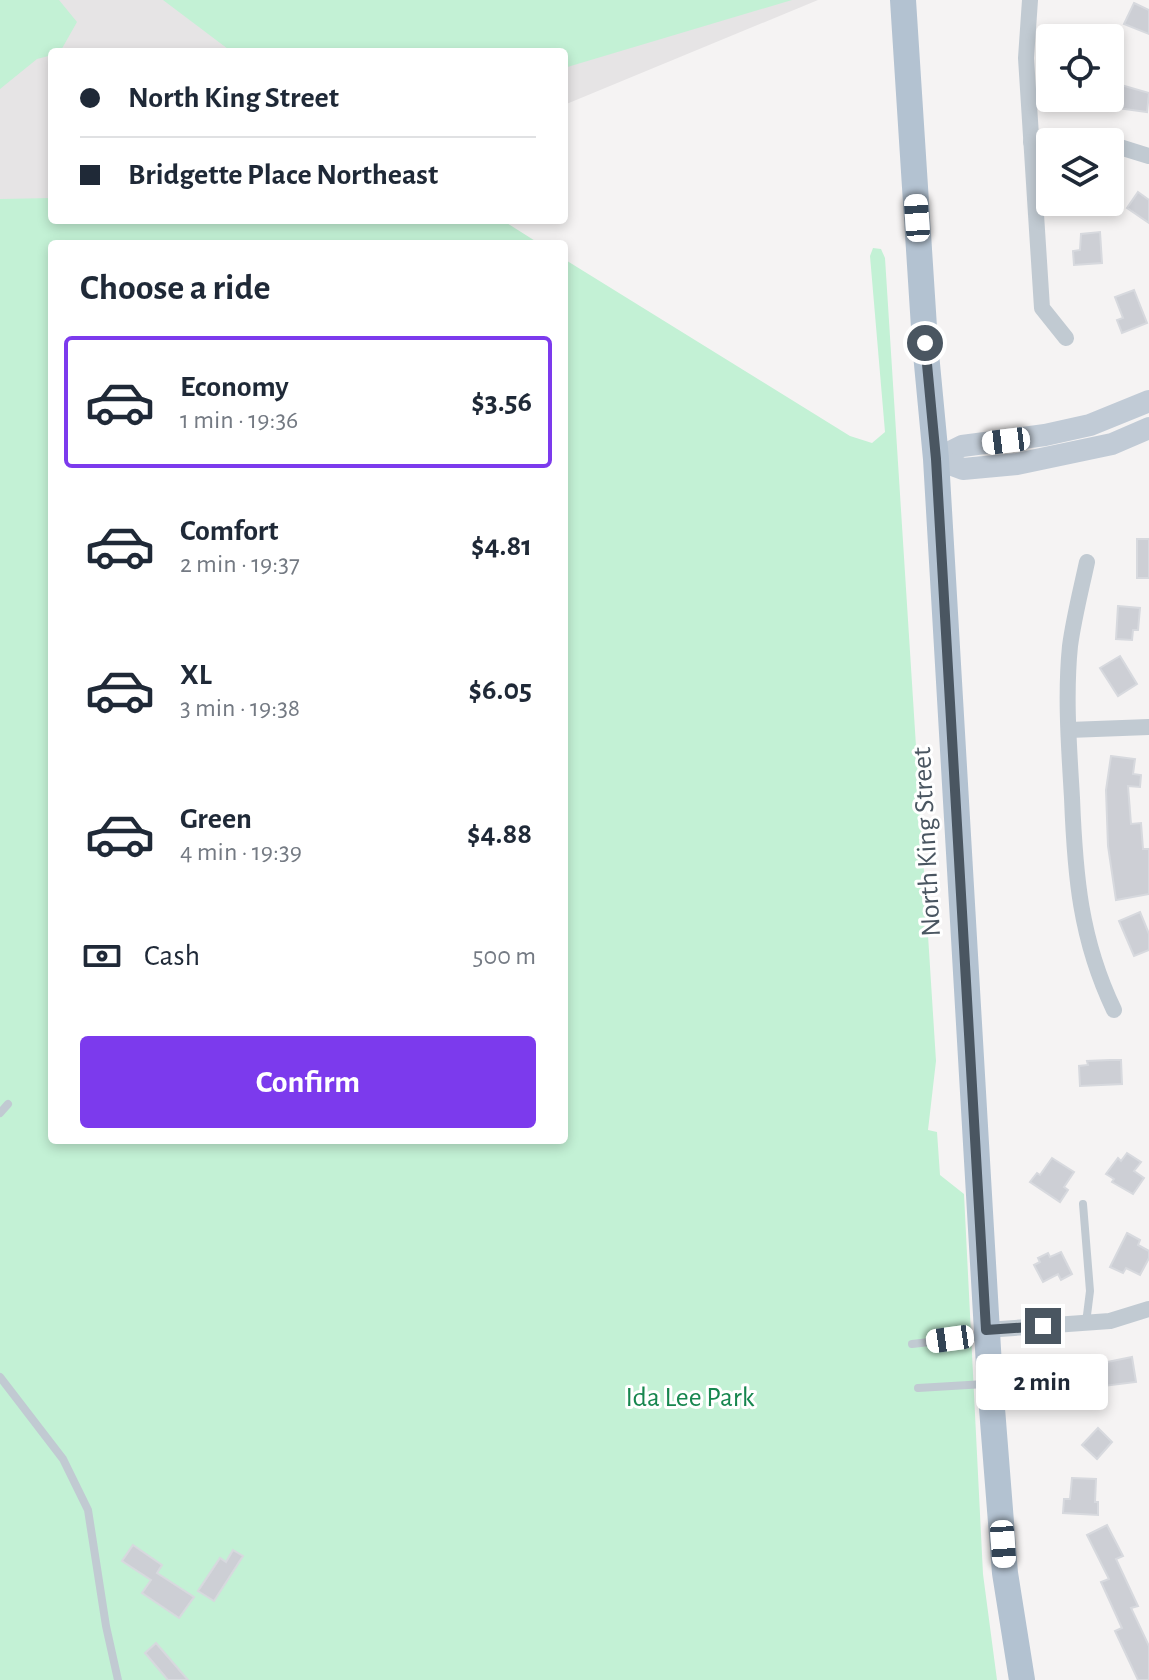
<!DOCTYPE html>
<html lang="en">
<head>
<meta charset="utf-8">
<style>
	:root { --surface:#fff; --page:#f2f2f3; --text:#1f2937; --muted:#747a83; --line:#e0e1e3; --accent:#7c3aed }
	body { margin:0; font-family:"Alegreya Sans",sans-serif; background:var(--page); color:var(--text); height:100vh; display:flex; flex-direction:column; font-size:30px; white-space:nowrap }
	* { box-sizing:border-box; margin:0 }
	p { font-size:26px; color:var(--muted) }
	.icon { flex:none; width:44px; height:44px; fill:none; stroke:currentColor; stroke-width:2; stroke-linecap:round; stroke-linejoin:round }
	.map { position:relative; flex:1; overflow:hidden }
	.side { position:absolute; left:48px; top:240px; width:520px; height:904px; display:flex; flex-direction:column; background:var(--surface); border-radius:8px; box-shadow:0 4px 12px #0003 }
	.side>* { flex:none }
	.top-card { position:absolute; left:48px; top:48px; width:520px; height:176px; border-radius:8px; box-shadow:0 4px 12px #0003; display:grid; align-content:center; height:176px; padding:0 32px; background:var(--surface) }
	.buttons { position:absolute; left:1036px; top:24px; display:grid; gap:16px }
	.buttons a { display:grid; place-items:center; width:88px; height:88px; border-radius:8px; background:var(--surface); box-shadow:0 4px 12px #0003; font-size:40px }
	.end { position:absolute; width:36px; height:36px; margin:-18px; border:10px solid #4a5661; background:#fff; box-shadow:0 0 0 4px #fff }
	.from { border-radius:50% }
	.bubble { position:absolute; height:56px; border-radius:8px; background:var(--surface); box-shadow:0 4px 12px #0003; font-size:26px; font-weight:700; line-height:56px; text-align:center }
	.car { position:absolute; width:24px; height:48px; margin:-24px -12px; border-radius:10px; box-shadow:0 0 6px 2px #0007; background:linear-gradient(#fff 24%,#345 0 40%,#fff 0 76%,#345 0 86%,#fff 0) }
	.top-card b { display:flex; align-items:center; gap:28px; height:76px; font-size:30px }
	.top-card b+b { border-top:2px solid var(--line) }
	.top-card i { width:20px; height:20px; background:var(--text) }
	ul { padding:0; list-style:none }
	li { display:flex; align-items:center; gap:24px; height:132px; margin:0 16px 12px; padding:0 16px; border:4px solid transparent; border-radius:8px }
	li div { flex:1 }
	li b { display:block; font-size:30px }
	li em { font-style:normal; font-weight:700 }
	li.selected { border-color:var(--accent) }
	li>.icon { width:72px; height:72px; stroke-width:1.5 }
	h2 { padding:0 32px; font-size:36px; line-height:96px }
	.pay { display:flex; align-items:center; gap:20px; height:88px; padding:0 32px; font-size:30px }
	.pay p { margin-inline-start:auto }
	.primary-button { display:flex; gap:16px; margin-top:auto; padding:16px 32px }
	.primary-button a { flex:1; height:92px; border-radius:8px; background:var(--accent); color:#fff; font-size:32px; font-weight:700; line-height:92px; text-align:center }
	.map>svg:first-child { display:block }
</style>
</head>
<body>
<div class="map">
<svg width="1149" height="1680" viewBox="0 0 1149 1680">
	<rect width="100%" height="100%" fill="#f5f3f3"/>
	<polygon fill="#e6e4e5" points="0,0 818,0 564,105 564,52 52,52 52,244 0,337"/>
	<g fill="#c3f1d5">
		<polygon points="0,0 59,0 77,22 60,52 52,52 52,55 37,59 0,89"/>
		<polygon points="163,0 792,0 564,68 564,52 232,52"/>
		<polygon points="52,198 52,220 502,220 540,244 52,244 52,1140 564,1140 564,259 850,436 872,443 885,432 870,256 873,248 881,249 885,258 936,1061 928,1130 937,1132 940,1175 964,1194 983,1574 997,1680 0,1680 0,199"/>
	</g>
	<g fill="#cdcfd5" stroke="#d7d9de" stroke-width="2">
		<polygon points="1134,3 1149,10 1149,34 1124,24"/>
		<polygon points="1121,85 1149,93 1147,112 1117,108"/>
		<polygon points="1138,192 1149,200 1149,223 1127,208"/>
		<polygon points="1100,232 1102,263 1074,265 1073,251 1080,250 1081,234"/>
		<polygon points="1134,290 1147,323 1122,333 1117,320 1123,318 1115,297"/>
		<rect x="1137" y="539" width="12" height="39"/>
		<polygon points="1118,606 1140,608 1138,630 1133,630 1132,640 1116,639"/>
		<polygon points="1120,656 1137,684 1118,696 1100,668"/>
		<polygon points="1111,756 1135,759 1133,774 1141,775 1140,787 1128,786 1131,824 1141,823 1143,849 1149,849 1149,894 1116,900 1108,846 1106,790"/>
		<polygon points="1140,912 1149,934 1149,950 1134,956 1119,921"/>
		<polygon points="1110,1060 1121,1060 1122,1084 1080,1086 1079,1066 1088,1065 1087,1061"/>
		<polygon points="1127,1153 1141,1162 1134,1171 1144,1178 1133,1194 1112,1182 1114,1179 1106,1174 1118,1158 1121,1161"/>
		<polygon points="1052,1158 1074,1172 1064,1187 1068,1190 1060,1202 1030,1182 1037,1173 1040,1175"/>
		<polygon points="1127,1233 1140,1240 1138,1245 1149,1251 1149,1258 1140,1275 1126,1268 1123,1273 1110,1267"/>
		<polygon points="1061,1252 1072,1274 1061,1280 1058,1274 1043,1282 1034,1265 1040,1262 1038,1258 1048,1253 1050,1257"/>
		<polygon points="1132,1357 1136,1382 1104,1386 1102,1363"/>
		<polygon points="1059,1363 1059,1367 1077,1365 1079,1387 1072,1387 1073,1395 1061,1396 1060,1388 1048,1389 1046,1364"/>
		<polygon points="1098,1428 1112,1442 1097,1459 1082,1445"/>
		<polygon points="1072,1478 1096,1479 1095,1502 1098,1502 1098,1515 1063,1513 1064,1499 1070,1499"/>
		<polygon points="1107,1525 1123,1556 1116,1559 1138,1606 1131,1608 1149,1646 1149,1680 1138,1680 1115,1631 1122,1628 1101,1582 1109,1579 1087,1535"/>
		<polygon points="133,1545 162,1565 157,1573 194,1597 179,1618 142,1593 151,1580 122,1561"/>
		<polygon points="233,1550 243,1556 214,1601 198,1591 220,1558 226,1562"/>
		<polygon points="156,1643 188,1680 168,1680 145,1653"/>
	</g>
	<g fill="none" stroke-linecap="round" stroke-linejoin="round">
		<g stroke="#c1cad2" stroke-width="8">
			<polyline points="0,1113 8,1104"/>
			<polyline points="1083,1204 1090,1291 1086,1323"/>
			<polyline points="912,1344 982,1336"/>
			<polyline points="0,1377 63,1459 88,1510 106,1626 118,1680"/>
			<polyline points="918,1388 985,1384"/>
		</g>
		<g stroke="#c1cad2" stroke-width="16">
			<polyline points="1030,0 1026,58 1042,308 1066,338"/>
			<polyline points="1031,142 1095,142"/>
			<polyline points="1110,144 1149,156"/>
			<path d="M1087 562C1081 590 1074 617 1070 646 1065 696 1069 747 1072 798 1075 875 1080 939 1114 1010"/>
			<polyline points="1069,730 1149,727"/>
			<polyline points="986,1330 1110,1321 1149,1309"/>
		</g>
		<g stroke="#c1cbd6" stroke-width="22">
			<polyline points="936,459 962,446 1045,435 1090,425 1149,401"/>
			<polyline points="936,459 963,469 1017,464 1112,444 1149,428"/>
		</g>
		<polyline stroke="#b3c2d1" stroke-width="26" points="903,0 925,343 936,459 990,1383 1005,1573 1022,1680"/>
	</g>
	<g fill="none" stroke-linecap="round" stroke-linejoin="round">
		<polyline stroke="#4a5661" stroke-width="10" points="925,343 936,459 986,1330 1043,1326"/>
	</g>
	<g text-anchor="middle" stroke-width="6" stroke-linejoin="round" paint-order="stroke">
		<g font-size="28" fill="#4a5661" stroke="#fff">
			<text transform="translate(925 842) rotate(-93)" y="10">North King Street</text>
		</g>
		<g font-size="28" fill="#17864f" stroke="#fff">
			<text x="690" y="1406">Ida Lee Park</text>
		</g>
	</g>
</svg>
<div class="buttons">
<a><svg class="icon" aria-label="locate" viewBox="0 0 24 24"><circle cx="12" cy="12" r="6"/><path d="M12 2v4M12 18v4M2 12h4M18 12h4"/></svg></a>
<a><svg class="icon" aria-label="layers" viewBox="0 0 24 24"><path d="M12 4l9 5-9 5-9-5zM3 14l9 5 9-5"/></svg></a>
</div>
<i class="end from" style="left:925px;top:343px"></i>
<i class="end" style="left:1043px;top:1326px"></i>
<div class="bubble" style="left:976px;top:1354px;width:132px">2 min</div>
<i class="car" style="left:917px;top:218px;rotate:356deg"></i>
<i class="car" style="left:1006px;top:441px;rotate:263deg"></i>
<i class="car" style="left:950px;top:1339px;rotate:262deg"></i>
<i class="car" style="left:1003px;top:1544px;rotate:176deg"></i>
<div class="top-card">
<b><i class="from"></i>North King Street</b>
<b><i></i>Bridgette Place Northeast</b>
</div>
<section class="side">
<h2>Choose a ride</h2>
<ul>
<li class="selected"><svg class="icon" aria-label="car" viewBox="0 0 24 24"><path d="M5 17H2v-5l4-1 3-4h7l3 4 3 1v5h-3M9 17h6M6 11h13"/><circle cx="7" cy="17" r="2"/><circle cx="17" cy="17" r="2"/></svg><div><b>Economy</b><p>1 min · 19:36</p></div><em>$3.56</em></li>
<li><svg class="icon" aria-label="car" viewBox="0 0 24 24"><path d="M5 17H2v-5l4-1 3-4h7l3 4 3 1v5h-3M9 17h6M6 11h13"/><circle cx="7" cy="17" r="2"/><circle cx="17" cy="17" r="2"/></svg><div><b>Comfort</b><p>2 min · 19:37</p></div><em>$4.81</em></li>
<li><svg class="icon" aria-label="car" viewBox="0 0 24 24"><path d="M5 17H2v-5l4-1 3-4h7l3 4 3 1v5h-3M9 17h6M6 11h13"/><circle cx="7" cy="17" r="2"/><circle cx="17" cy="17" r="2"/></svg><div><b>XL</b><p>3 min · 19:38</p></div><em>$6.05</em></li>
<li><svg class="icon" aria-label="car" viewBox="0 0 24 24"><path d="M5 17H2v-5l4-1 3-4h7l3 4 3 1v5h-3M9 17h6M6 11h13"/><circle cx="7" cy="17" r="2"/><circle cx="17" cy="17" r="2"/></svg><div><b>Green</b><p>4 min · 19:39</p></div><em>$4.88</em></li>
</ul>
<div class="pay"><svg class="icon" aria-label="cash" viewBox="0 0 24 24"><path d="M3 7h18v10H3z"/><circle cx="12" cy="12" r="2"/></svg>Cash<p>500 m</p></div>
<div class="primary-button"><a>Confirm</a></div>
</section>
</div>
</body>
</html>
